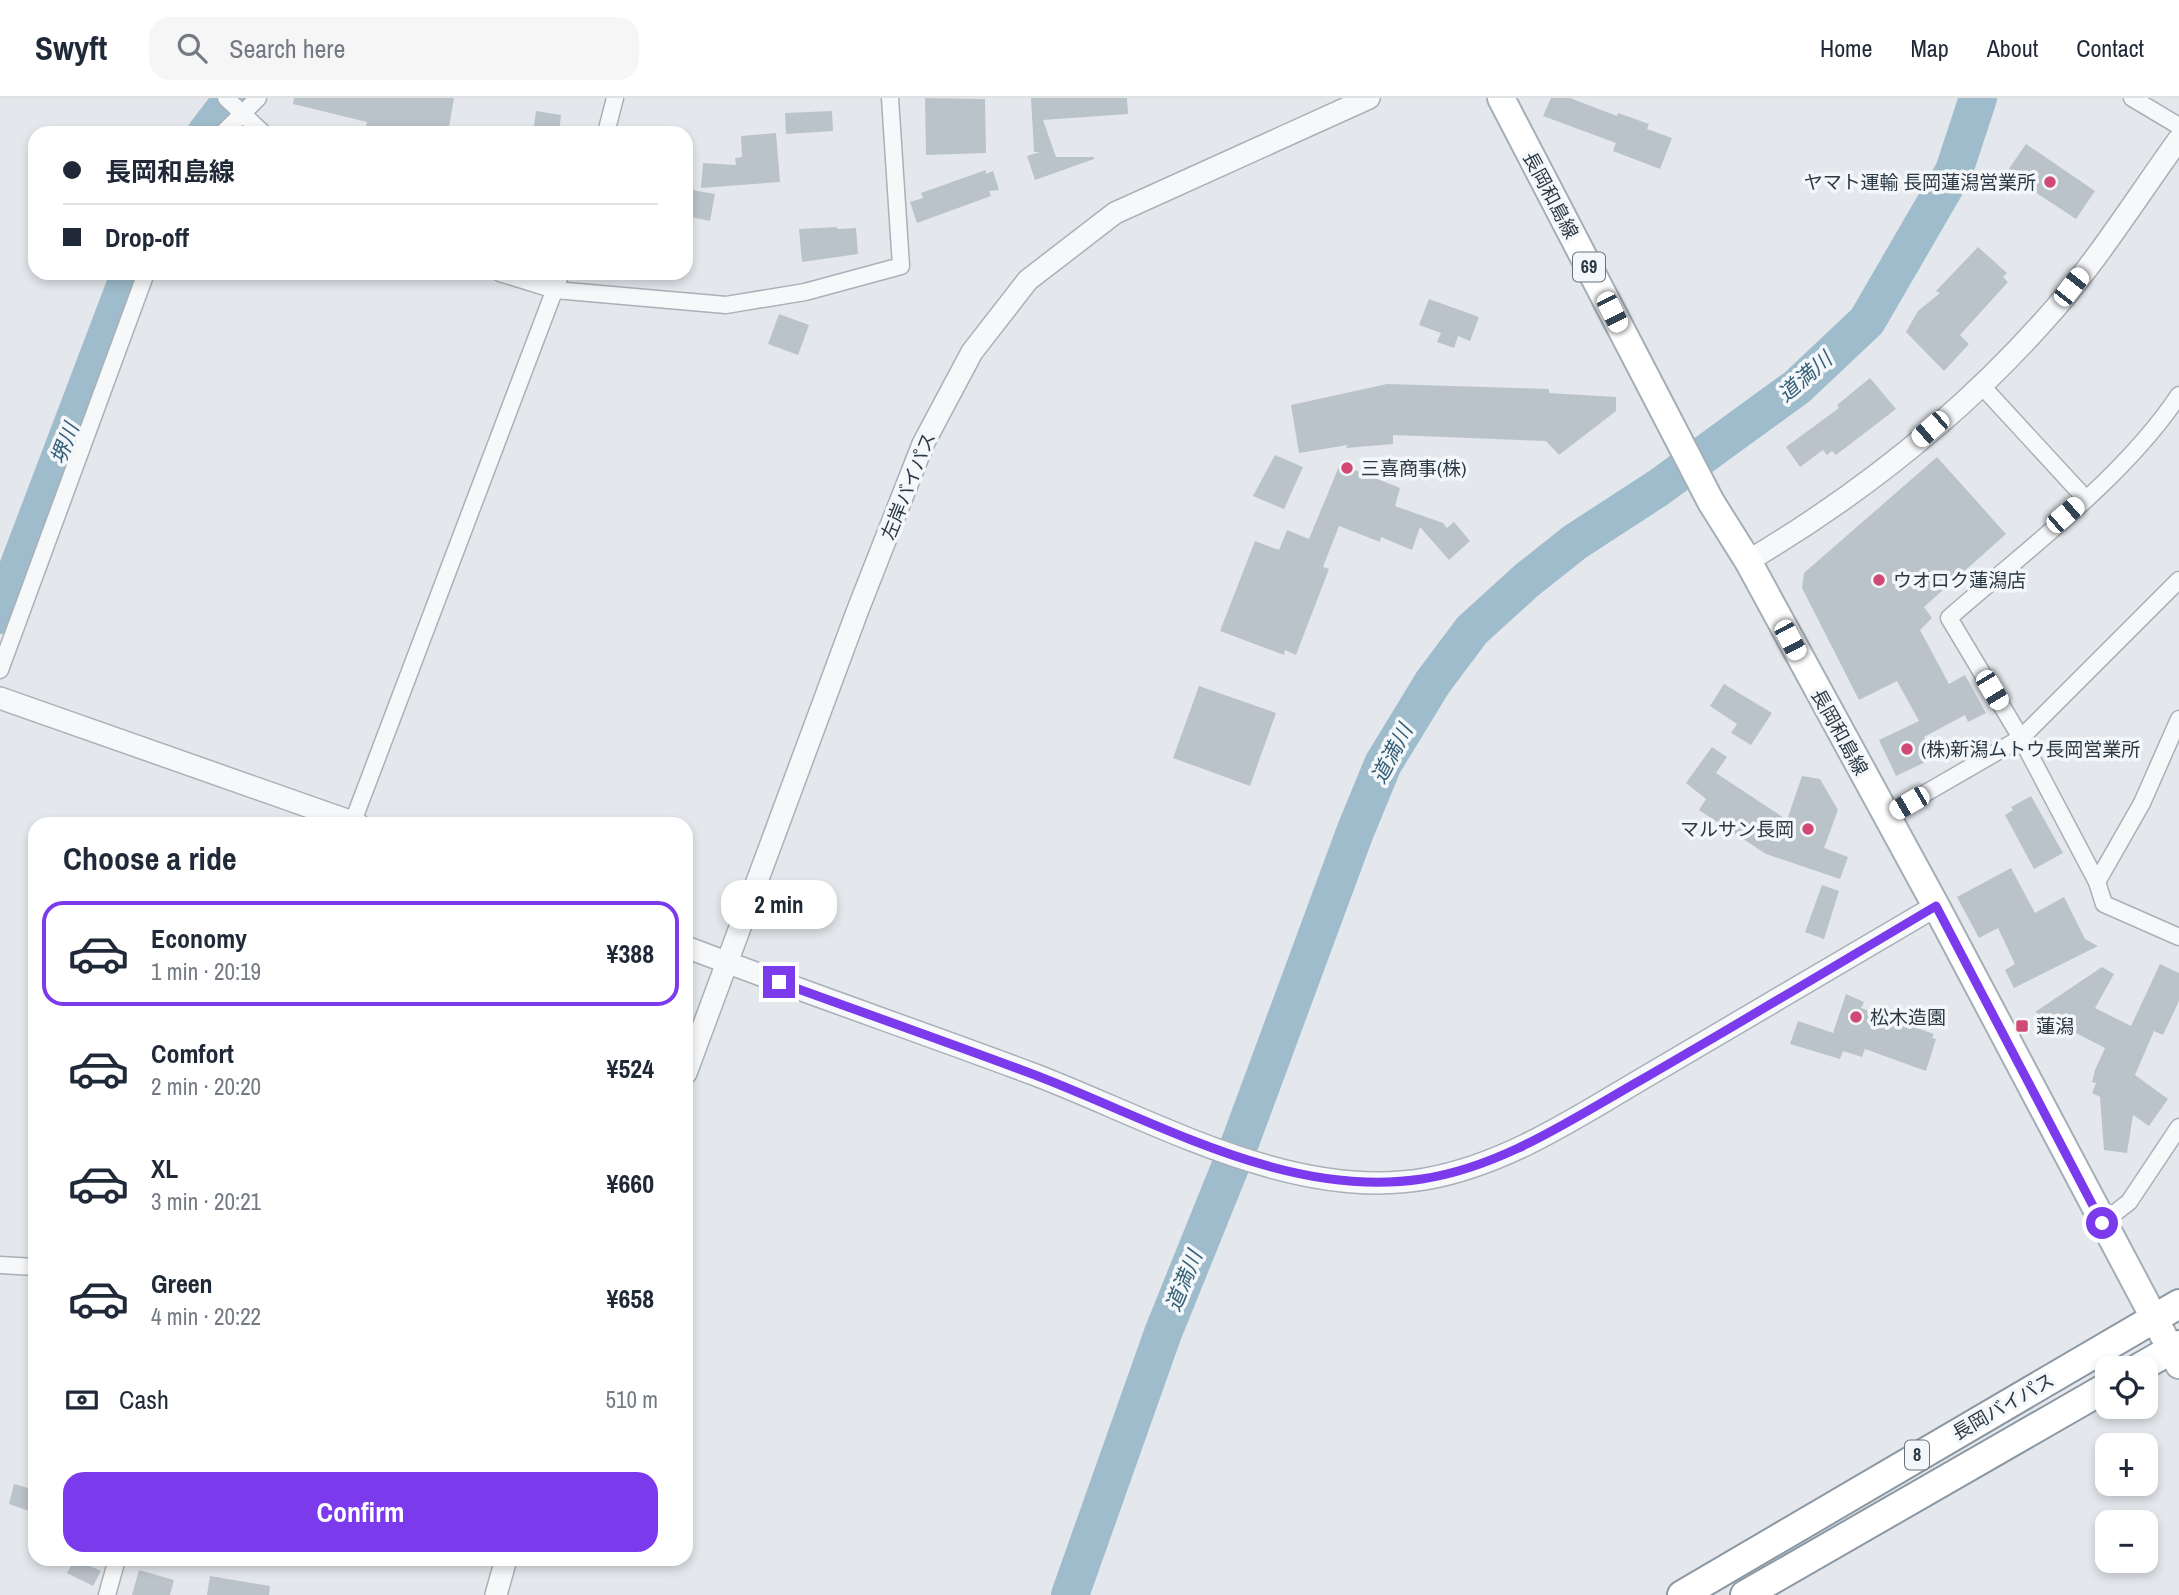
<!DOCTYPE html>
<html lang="en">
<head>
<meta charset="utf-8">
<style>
	:root { --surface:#fff; --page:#f6f6f7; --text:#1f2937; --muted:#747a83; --line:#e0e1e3; --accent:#7c3aed }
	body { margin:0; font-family:"Archivo Narrow","Noto Sans JP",sans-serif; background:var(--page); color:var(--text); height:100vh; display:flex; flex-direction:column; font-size:26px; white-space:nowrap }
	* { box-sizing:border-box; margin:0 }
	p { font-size:23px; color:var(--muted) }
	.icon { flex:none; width:38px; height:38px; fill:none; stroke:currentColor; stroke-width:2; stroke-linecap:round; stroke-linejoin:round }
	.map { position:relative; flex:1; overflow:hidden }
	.drawer { position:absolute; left:28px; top:719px; width:665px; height:749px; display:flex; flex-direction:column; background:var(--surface); border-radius:21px; box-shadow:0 4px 10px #0003 }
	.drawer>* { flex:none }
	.banner { position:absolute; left:28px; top:28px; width:665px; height:154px; border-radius:21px; box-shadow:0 4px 10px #0003; display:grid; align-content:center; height:154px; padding:0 35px; background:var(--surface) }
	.fabs { position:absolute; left:2095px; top:1258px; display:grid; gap:14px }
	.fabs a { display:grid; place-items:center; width:63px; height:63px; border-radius:14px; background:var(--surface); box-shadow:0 4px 10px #0003; font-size:35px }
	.end { position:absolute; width:32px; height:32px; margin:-16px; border:9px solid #7c3aed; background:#fff; box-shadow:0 0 0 4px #fff }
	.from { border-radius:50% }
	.bubble { position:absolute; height:49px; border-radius:21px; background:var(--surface); box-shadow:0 4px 10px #0003; font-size:23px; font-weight:700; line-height:49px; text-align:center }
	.car { position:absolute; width:21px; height:42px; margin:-21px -10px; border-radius:9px; box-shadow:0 0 5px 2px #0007; background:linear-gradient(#fff 24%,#345 0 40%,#fff 0 76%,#345 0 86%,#fff 0) }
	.banner b { display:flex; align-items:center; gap:24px; height:66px; font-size:26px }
	.banner b+b { border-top:2px solid var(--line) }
	.banner i { width:18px; height:18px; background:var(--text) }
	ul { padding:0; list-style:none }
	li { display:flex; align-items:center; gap:21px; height:105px; margin:0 14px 10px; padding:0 21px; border:4px solid transparent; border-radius:21px }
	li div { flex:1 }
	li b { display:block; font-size:26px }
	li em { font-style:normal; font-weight:700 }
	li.current { border-color:var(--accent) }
	li>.icon { width:63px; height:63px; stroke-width:1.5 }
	h2 { padding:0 35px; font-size:32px; line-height:84px }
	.pay { display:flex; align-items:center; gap:18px; height:77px; padding:0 35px; font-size:26px }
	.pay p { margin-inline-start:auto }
	.primary-button { display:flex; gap:14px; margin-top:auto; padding:14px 35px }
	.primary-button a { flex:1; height:80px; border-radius:21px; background:var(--accent); color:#fff; font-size:28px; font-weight:700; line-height:80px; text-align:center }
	header { display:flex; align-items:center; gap:42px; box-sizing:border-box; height:98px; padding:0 35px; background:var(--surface); border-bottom:2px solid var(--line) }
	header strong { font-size:33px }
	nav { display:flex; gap:38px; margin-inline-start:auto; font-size:24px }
	.search { width:490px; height:63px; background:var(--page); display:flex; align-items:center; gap:18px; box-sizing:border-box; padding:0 24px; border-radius:21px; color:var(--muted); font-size:26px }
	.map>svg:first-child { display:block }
</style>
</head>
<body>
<header>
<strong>Swyft</strong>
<div class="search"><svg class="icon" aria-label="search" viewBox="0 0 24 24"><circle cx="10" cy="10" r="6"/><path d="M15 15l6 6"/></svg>Search here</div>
<nav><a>Home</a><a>Map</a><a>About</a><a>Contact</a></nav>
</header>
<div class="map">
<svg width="2179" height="1497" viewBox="0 0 2179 1497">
	<rect width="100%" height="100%" fill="#e4e8ec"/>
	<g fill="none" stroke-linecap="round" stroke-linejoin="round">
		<g stroke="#9fbccc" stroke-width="38">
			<polyline points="206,35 233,0"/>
			<polyline points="0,517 130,175"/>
			<polyline points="1070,1497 1163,1235 1241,1042 1355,734 1383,666 1433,584 1472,532 1527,482 1575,444 1658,390 1797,289 1867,223 1954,73 1978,0"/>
		</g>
	</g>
	<g fill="#bbc3ca">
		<polygon points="294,0 454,0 448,35 366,28 367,24 293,6"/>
		<polygon points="925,0 985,1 986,55 926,57"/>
		<polygon points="1031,0 1127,0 1128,16 1043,22 1056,59 1094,59 1094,61 1035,82 1027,58 1040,54 1034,54"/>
		<polygon points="1551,0 1570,0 1617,18 1618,15 1649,26 1647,31 1672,40 1660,71 1613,53 1616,45 1543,18"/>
		<polygon points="536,13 561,17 559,35 533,35"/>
		<polygon points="832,13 833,33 786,36 785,15"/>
		<polygon points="776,35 780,84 701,90 703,65 736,67 735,60 742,59 741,38"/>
		<polygon points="2026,46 2095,93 2076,121 2006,75"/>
		<polygon points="986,72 986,76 993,73 999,92 989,93 991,98 917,125 910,104 923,100 921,95"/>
		<polygon points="686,91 715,96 710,123 686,118"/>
		<polygon points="837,129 837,131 856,130 858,156 802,164 799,131"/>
		<polygon points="1978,149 2007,175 2003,179 2008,184 1960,237 1969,246 1944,273 1906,234 1918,213 1940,195 1936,193"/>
		<polygon points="1429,201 1479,219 1470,243 1458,238 1454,250 1437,244 1441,235 1419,227"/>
		<polygon points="779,216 809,227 798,257 768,246"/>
		<polygon points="1870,280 1896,311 1836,357 1832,353 1827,357 1823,352 1800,369 1786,349 1839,310 1837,307"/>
		<polygon points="1387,286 1549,291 1549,295 1616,299 1616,313 1559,357 1546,343 1393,337 1393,346 1346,350 1348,347 1299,355 1291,307"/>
		<polygon points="1275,357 1303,369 1284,411 1253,398"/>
		<polygon points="1937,359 2006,436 1924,509 1932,520 1920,532 1949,586 1965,577 1986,615 1968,624 1965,617 1924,639 1934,660 1896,678 1879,642 1919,623 1897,583 1859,602 1802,490 1804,475"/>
		<polygon points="1340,366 1400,390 1395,408 1443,425 1447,430 1454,424 1470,443 1449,462 1420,429 1412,452 1381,439 1380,444 1339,428 1323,469 1329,471 1296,557 1285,552 1284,557 1220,533 1255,443 1279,452 1287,432 1309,441"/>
		<polygon points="1724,586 1772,615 1751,647 1731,635 1737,626 1710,608"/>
		<polygon points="1199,588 1276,615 1250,688 1173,660"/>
		<polygon points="1712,649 1727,659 1716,675 1787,722 1802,678 1820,681 1838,712 1824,750 1848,759 1840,781 1766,756 1699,712 1706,701 1686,685"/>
		<polygon points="2031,698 2063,755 2034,771 2005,717 2013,712 2011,709"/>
		<polygon points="2011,770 2035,815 2064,799 2085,841 2098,848 2014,890 2005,872 2015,866 1998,830 1979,840 1957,799"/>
		<polygon points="1822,787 1839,793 1824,841 1805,834"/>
		<polygon points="2160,866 2179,875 2179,903 2163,937 2154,933 2135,977 2168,1001 2149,1028 2133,1017 2127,1055 2104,1052 2100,999 2092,995 2096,985 2092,984 2095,972 2105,950 2035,914 2102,869 2114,876 2095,910 2131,928"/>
		<polygon points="1846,896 1864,904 1861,910 1934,936 1932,940 1936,941 1926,973 1865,951 1862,959 1843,953 1840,961 1790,946 1798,923 1833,935"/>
		<polygon points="14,1386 35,1392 35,1415 9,1406"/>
		<polygon points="75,1461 101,1473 93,1488 67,1475"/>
		<polygon points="139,1472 174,1482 170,1497 132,1497"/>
		<polygon points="210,1478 270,1488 269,1497 207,1497"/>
	</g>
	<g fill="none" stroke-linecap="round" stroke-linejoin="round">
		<g stroke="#a9b0b7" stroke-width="19">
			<g id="minor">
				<polyline points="226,0 263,35"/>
				<polyline points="2132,0 2179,28"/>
				<polyline points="223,35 258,0"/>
				<polyline points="606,35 615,0"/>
				<polyline points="500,175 555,192 726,207 805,194 901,168 890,0"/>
				<polyline points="1981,287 2085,400"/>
				<path d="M2179 297C2124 380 2024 454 1949 520L2021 640 2097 784 2104 806 2179 839"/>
				<polyline points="0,572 146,175"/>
				<polyline points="1886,718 2021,640 2179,482"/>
				<polyline points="352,726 561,175"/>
				<polyline points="2097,784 2142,705 2179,621"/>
				<polyline points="2102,1125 2129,1104 2179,1029"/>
				<polyline points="0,1167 35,1169"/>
				<polyline points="107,1497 117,1461"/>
			</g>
		</g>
		<g stroke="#a9b0b7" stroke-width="24">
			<g id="tertiary">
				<path d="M1748 463C1856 399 1959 318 2043 224 2094 168 2135 102 2179 41"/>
				<polyline points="0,600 358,726"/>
				<path d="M686 849C801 893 918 933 1033 976 1154 1022 1292 1104 1425 1081 1506 1067 1577 1019 1647 978 1744 922 1840 865 1936 808"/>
				<polyline points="686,975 857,514 923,346 972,254 1028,182 1115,115 1369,0"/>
				<polyline points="496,1497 506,1461"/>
			</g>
		</g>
		<g stroke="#a3afb8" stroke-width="30">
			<polyline id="primary" points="1501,0 1711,404 1748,463 1936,808 2179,1267"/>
		</g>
		<g stroke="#8b98a3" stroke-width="32">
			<g id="trunk">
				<polyline points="2139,1270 2179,1247"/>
				<polyline points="1682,1497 2179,1206"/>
				<polyline points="1745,1497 2107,1289"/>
			</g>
		</g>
		<use href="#minor" stroke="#f7f8fa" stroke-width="16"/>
		<use href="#tertiary" stroke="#f7f8fa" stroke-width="21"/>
		<use href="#primary" stroke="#fff" stroke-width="26"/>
		<use href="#trunk" stroke="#fff" stroke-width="28"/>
	</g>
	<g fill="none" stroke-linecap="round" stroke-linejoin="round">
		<path stroke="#7c3aed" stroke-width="9" d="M779 884C864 915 950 945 1035 977 1158 1024 1287 1101 1422 1081 1502 1069 1572 1021 1641 982 1740 925 1838 866 1936 808L2102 1125"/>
	</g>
	<g fill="#d04a75" stroke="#f4f7f9" stroke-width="2.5">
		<circle cx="2050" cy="84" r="7"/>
		<circle cx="1347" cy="370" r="7"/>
		<circle cx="1879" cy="482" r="7"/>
		<circle cx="1907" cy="651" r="7"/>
		<circle cx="1808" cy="731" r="7"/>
		<circle cx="1856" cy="919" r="7"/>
		<rect x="2015" y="921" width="14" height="14" rx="3.5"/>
	</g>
	<g text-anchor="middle" stroke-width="7" stroke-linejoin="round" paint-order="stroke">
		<g fill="#f4f7f9" stroke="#67727b" stroke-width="2">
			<rect x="1573" y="154.5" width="32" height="29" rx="5"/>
			<rect x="1905" y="1342.5" width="24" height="29" rx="5"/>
		</g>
		<g font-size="18" font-weight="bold" fill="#2b3945">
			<text x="1589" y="175">69</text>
			<text x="1917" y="1363">8</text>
		</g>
		<g font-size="19" fill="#2b3945" stroke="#f4f7f9" text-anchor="start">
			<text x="2036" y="91" text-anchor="end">ヤマト運輸 長岡蓮潟営業所</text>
			<text x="1361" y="377">三喜商事(株)</text>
			<text x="1893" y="489">ウオロク蓮潟店</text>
			<text x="1921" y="658">(株)新潟ムトウ長岡営業所</text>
			<text x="1794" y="738" text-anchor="end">マルサン長岡</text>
			<text x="1870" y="926">松木造園</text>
			<text x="2036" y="935">蓮潟</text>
		</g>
		<g font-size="19" fill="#2b3945" stroke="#f4f7f9">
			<text transform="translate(1551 97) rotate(62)" y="7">長岡和島線</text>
			<text transform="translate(908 388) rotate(-68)" y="7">左岸バイパス</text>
			<text transform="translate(1840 634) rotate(61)" y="7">長岡和島線</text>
			<text transform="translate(2003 1308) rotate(-30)" y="7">長岡バイパス</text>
		</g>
		<g font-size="21" font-style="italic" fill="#345f79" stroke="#f4f7f9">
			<text transform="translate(1805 279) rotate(-41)" y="7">道満川</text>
			<text transform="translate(65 346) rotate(-69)" y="7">堺川</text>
			<text transform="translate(1392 656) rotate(-62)" y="7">道満川</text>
			<text transform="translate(1184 1183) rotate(-68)" y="7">道満川</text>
		</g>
	</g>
</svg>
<div class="fabs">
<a><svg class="icon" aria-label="locate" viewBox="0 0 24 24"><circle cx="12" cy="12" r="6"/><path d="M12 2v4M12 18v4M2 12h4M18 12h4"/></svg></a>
<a>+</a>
<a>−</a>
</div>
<i class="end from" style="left:2102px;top:1125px"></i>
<i class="end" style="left:779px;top:884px"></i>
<div class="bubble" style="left:721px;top:782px;width:116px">2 min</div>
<i class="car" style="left:2071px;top:189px;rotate:38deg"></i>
<i class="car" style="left:1612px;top:214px;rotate:153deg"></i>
<i class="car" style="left:1930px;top:331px;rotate:229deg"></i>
<i class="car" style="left:2065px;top:417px;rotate:49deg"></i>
<i class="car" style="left:1790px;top:542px;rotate:152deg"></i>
<i class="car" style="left:1992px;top:592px;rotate:149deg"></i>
<i class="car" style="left:1909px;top:705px;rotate:240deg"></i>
<div class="banner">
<b><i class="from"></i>長岡和島線</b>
<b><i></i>Drop-off</b>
</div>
<section class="drawer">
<h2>Choose a ride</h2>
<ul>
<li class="current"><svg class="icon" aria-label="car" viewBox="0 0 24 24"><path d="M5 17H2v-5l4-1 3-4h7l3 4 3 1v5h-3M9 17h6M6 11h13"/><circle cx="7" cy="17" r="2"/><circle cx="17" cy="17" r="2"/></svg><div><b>Economy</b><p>1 min · 20:19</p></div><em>¥388</em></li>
<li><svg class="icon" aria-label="car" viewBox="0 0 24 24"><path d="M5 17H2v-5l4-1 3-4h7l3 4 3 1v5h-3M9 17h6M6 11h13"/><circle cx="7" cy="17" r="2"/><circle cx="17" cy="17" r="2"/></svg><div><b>Comfort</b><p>2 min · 20:20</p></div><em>¥524</em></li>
<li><svg class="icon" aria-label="car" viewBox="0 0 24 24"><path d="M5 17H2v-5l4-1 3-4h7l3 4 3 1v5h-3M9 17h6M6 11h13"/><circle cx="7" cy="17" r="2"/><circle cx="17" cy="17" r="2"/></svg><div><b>XL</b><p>3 min · 20:21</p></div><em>¥660</em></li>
<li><svg class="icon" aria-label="car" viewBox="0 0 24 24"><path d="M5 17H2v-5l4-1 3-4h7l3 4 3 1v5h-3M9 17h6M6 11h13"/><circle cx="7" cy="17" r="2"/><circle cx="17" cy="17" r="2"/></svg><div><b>Green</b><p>4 min · 20:22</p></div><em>¥658</em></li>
</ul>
<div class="pay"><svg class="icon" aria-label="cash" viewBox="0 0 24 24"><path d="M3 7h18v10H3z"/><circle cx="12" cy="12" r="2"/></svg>Cash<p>510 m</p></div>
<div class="primary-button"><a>Confirm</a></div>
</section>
</div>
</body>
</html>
